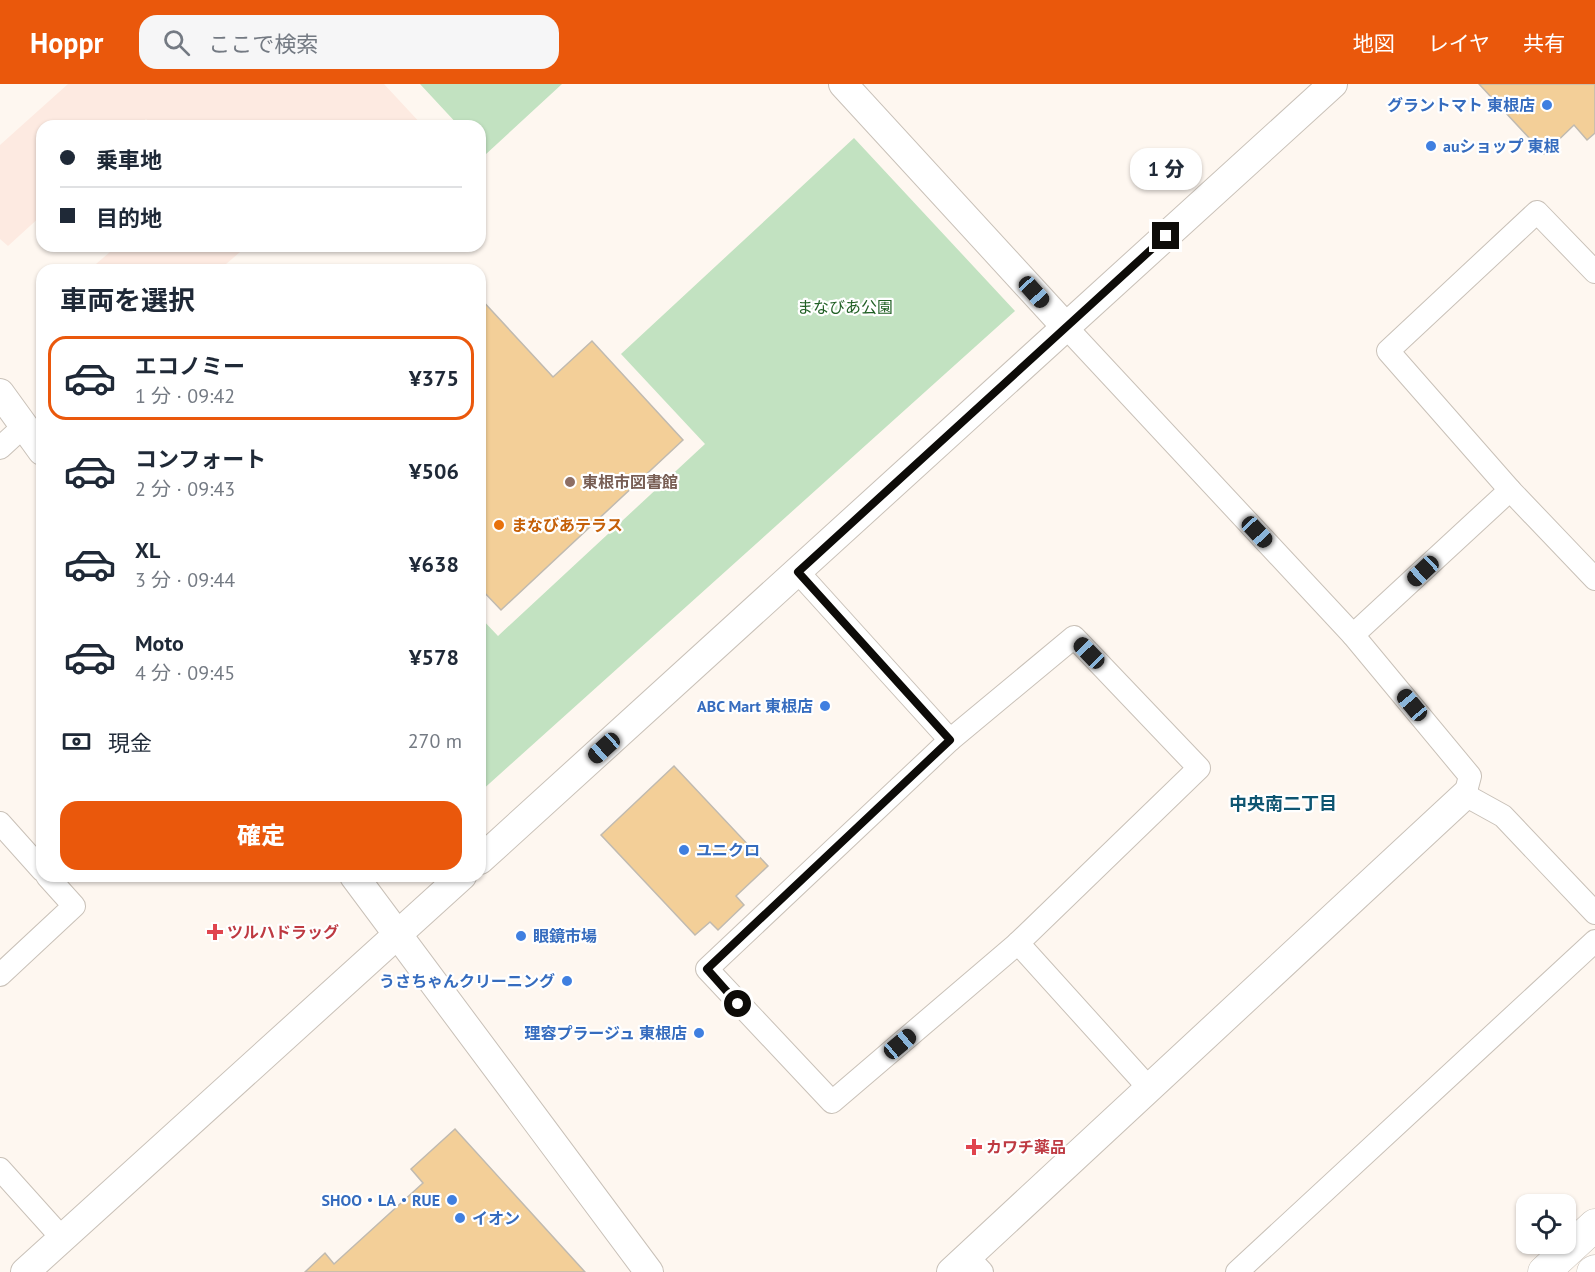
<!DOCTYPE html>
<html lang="ja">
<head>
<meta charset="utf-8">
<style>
	:root { --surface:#fff; --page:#f6f6f7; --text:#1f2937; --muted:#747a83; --line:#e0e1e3; --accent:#ea580c }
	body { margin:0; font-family:"PT Sans","Noto Sans JP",sans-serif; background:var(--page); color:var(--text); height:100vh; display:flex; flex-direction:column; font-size:22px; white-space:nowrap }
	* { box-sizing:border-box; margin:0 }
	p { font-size:20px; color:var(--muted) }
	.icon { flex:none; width:33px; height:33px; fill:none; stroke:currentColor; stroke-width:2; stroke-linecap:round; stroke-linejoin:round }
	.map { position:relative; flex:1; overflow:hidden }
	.panel { position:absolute; left:36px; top:180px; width:450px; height:618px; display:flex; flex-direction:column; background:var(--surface); border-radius:18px; box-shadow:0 2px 4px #0004 }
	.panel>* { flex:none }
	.guide { position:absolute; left:36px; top:36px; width:450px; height:132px; border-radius:18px; box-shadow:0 2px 4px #0004; display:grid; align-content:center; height:132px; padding:0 24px; background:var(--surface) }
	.tools { position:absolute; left:1516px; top:1110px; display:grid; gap:12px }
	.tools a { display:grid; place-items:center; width:60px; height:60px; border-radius:12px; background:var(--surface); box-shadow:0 2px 4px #0004; font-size:30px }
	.end { position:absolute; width:27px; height:27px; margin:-14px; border:8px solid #0d0b08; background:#fff; box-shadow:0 0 0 3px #fff }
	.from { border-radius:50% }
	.bubble { position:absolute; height:42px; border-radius:18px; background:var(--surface); box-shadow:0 2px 4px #0004; font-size:20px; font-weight:800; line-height:42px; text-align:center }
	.car { position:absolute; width:18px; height:36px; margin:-18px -9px; border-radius:8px; box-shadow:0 0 4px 2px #0007; background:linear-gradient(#222 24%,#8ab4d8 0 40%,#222 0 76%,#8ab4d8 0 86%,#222 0) }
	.guide b { display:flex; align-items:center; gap:21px; height:57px; font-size:22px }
	.guide b+b { border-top:2px solid var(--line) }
	.guide i { width:15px; height:15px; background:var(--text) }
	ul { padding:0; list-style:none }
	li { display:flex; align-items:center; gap:18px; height:84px; margin:0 12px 9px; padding:0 12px; border:3px solid transparent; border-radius:18px }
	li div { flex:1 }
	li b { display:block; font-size:22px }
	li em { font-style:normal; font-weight:800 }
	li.on { border-color:var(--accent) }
	li>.icon { width:54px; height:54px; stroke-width:1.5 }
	h2 { padding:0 24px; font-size:27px; line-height:72px }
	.pay { display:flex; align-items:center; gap:15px; height:66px; padding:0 24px; font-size:22px }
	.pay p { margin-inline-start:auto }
	.primary-button { display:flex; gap:12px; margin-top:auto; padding:12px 24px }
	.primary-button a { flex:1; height:69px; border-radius:18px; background:var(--accent); color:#fff; font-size:24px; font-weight:800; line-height:69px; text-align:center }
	header { display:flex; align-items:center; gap:36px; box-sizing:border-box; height:84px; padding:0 30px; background:var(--accent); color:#fff }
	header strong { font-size:28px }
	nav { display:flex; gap:33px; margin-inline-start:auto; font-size:21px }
	.search { width:420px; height:54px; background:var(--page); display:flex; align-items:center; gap:15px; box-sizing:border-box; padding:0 21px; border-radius:18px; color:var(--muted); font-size:22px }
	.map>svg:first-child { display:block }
</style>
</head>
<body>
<header>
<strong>Hoppr</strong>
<div class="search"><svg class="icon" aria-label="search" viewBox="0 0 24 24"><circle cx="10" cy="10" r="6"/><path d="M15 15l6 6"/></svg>ここで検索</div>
<nav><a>地図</a><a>レイヤ</a><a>共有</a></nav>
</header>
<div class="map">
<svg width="1595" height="1188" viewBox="0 0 1595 1188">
	<rect width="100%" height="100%" fill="#fef7f0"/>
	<g fill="#fdeae1">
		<polygon points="68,0 384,0 423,42 152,42 146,35 139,42 42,42 42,131 8,162 0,155 0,61"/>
		<polygon points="117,162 247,162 219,186 89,186"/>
	</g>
	<g fill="#c2e2c1">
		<polygon points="420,0 562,0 485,71 480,65 480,42 459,42"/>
		<polygon points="854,54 1015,227 480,708 480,533 498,552 705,360 621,270"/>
	</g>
	<g fill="#f3cf98" stroke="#c0bab0" stroke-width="1.5">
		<polygon points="1479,0 1595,0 1595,49 1587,56 1574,41 1544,70"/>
		<polygon points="480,214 553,293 592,257 683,356 501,526 480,504"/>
		<polygon points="674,682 768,782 736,812 744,821 718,846 710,838 695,851 601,751"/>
		<polygon points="455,1045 585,1188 305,1188 325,1169 334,1180 423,1099 411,1085"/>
	</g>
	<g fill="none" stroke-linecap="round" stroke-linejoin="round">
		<g stroke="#c9c1b8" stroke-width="24">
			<g id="minor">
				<polyline points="1595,188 1537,128 1388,267 1510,406 1595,495"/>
				<polyline points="1066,243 1353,551 1470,692 1465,711 1503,732 1595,829"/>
				<polyline points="0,364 24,342"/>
				<polyline points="798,488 950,656"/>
				<polyline points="1353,551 1510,406"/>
				<polygon points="1074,553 1199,684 1018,859 832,1018 707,885 950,656"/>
				<polyline points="0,739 42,786"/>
				<polyline points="1018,859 1148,1003"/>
				<polyline points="0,891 74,822 47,792"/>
				<polyline points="0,1085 62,1154"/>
				<polyline points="968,1173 982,1188"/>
				<polyline points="1237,1188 1595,857"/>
			</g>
		</g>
		<g stroke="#c9c1b8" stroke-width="30">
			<g id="tertiary">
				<polyline points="843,0 1066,243"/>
				<polyline points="0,309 42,367"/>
				<polyline points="480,776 1333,0"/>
				<polyline points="354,792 649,1188"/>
				<polyline points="25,1188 462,792"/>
				<polyline points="951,1188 1465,711"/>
			</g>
		</g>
		<g stroke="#c9c1b8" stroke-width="33">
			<g id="secondary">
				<polyline points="1544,1188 1595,1141"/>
				<polyline points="1593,1188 1595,1187"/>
			</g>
		</g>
		<use href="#minor" stroke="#fff" stroke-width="22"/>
		<use href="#tertiary" stroke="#fff" stroke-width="28"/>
		<use href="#secondary" stroke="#fff" stroke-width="32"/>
	</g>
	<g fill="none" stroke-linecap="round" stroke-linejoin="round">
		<polyline stroke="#0d0b08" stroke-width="8" points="738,920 707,885 950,656 798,488 1166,152"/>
	</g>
	<g fill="#3f7fe0" stroke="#fff" stroke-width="2">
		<circle cx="1547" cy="21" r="6"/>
		<circle cx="1431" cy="62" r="6"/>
		<circle cx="825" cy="622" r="6"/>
		<circle cx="684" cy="766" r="6"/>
		<circle cx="521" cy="852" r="6"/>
		<circle cx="567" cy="897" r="6"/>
		<circle cx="699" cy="949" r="6"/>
		<circle cx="452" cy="1116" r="6"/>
		<circle cx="460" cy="1134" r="6"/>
	</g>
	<circle fill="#8d6e63" stroke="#fff" stroke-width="2" cx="570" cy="398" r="6"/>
	<circle fill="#e8710a" stroke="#fff" stroke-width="2" cx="499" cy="441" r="6"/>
	<g fill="#e0444e" stroke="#fff" stroke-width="2">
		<path d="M212 839h6v6h6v6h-6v6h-6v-6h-6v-6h6z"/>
		<path d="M971 1054h6v6h6v6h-6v6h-6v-6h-6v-6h6z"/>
	</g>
	<g text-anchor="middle" stroke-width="4.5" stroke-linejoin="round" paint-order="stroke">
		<g font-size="16" font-weight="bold" fill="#366cbe" stroke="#fff" text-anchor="end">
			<text x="1535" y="27">グラントマト 東根店</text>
			<text x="1443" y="68" text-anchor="start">auショップ 東根</text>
			<text x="813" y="628">ABC Mart 東根店</text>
			<text x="696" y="772" text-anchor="start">ユニクロ</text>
			<text x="533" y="858" text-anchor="start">眼鏡市場</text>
			<text x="555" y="903">うさちゃんクリーニング</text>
			<text x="687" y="955">理容プラージュ 東根店</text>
			<text x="440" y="1122">SHOO・LA・RUE</text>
			<text x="472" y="1140" text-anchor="start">イオン</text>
		</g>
		<g font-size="16" fill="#216025" stroke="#fff">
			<text x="845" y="229">まなびあ公園</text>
		</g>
		<g font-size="16" font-weight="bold" fill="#785e54" stroke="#fff" text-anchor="start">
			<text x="582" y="404">東根市図書館</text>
		</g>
		<g font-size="16" font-weight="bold" fill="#c56008" stroke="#fff" text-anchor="start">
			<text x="511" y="447">まなびあテラス</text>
		</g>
		<g font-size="16" font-weight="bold" fill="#be3a42" stroke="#fff" text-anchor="start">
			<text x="227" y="854">ツルハドラッグ</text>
			<text x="986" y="1069">カワチ薬品</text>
		</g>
		<g font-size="18" font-weight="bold" fill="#0e5571" stroke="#fff">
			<text x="1283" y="726">中央南二丁目</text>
		</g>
	</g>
</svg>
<div class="tools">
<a><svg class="icon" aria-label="locate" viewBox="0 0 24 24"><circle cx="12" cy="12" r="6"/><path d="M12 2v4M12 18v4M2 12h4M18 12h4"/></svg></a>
</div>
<i class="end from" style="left:738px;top:920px"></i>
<i class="end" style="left:1166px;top:152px"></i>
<div class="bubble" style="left:1130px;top:64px;width:72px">1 分</div>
<i class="car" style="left:1034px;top:208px;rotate:138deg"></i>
<i class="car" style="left:1257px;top:448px;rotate:137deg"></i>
<i class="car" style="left:1423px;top:487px;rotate:227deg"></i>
<i class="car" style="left:1089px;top:569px;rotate:316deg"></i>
<i class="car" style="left:1412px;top:621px;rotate:320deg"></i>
<i class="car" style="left:604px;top:664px;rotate:228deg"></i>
<i class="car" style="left:900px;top:960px;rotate:50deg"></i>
<div class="guide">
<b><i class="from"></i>乗車地</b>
<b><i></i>目的地</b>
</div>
<section class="panel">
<h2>車両を選択</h2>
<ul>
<li class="on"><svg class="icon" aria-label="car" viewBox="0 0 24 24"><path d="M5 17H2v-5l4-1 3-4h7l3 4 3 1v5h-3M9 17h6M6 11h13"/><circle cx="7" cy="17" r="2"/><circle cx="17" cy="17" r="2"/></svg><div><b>エコノミー</b><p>1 分 · 09:42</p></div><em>¥375</em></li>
<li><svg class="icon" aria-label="car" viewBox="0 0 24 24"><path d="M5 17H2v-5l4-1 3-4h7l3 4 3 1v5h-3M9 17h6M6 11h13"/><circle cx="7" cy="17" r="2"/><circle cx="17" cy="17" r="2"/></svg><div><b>コンフォート</b><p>2 分 · 09:43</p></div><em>¥506</em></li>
<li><svg class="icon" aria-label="car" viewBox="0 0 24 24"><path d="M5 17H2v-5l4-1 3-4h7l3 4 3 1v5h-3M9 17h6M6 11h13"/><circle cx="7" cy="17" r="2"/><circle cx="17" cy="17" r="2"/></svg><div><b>XL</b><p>3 分 · 09:44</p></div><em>¥638</em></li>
<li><svg class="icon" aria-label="car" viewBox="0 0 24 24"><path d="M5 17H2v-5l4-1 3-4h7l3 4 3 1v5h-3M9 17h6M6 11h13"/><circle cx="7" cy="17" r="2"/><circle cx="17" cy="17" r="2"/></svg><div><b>Moto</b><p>4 分 · 09:45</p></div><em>¥578</em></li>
</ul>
<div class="pay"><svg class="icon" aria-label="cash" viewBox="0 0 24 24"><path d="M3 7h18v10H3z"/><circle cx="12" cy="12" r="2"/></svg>現金<p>270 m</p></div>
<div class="primary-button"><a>確定</a></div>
</section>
</div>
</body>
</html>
